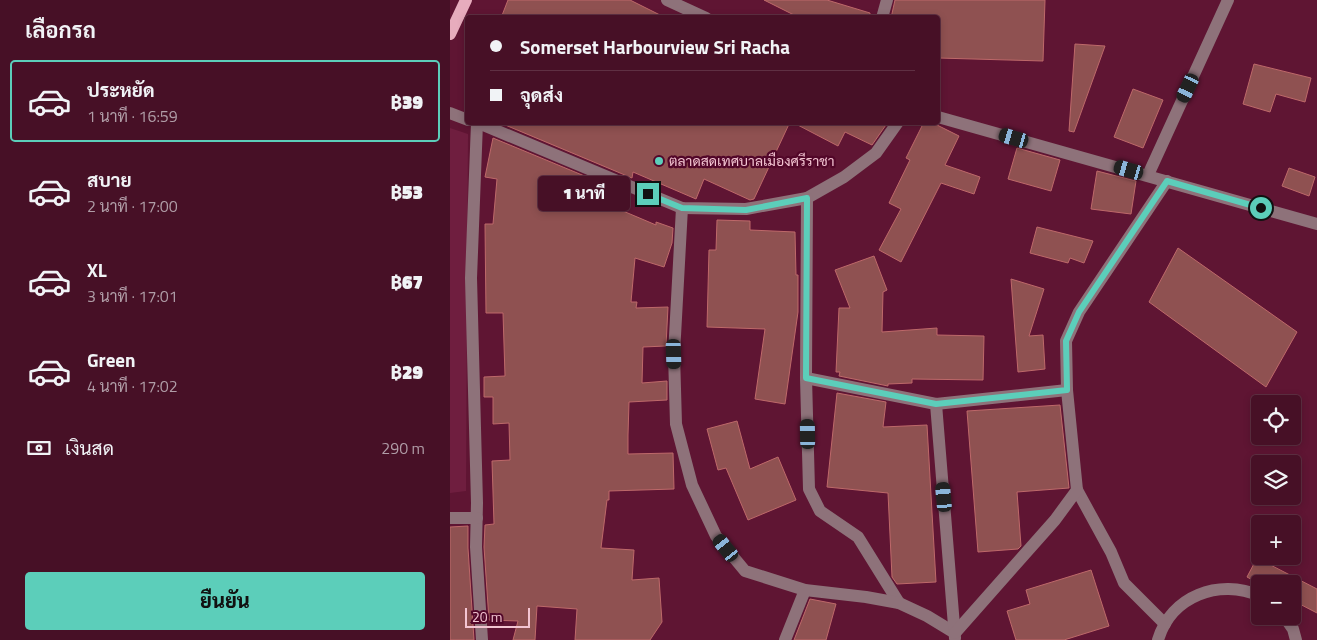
<!DOCTYPE html>
<html lang="th">
<head>
<meta charset="utf-8">
<style>
	:root { --surface:#471026; --page:#511e32; --text:#f1f3f6; --muted:#b09da7; --line:#5f3043; --accent:#5cceba }
	body { margin:0; font-family:"Titillium Web",Sarabun,sans-serif; background:var(--page); color:var(--text); height:100vh; display:flex; flex-direction:column; font-size:19px; white-space:nowrap }
	* { box-sizing:border-box; margin:0 }
	p { font-size:16px; color:var(--muted) }
	.icon { flex:none; width:28px; height:28px; fill:none; stroke:currentColor; stroke-width:2; stroke-linecap:round; stroke-linejoin:round }
	.map { position:relative; flex:1; overflow:hidden }
	.side { display:flex; flex-direction:column; background:var(--surface); width:450px }
	.side>* { flex:none }
	.top-card { position:absolute; left:15px; top:15px; width:475px; height:110px; border-radius:5px; box-shadow:0 2px 8px #0003,0 0 0 1px var(--line); display:grid; align-content:center; height:110px; padding:0 25px; background:var(--surface) }
	.buttons { position:absolute; left:801px; top:395px; display:grid; gap:10px }
	.buttons a { display:grid; place-items:center; width:50px; height:50px; border-radius:5px; background:var(--surface); box-shadow:0 2px 8px #0003,0 0 0 1px var(--line); font-size:25px }
	.scale { position:absolute; left:15px; bottom:12px; width:65px; box-sizing:border-box; padding-left:5px; border:2px solid #f3c5d2; border-top:0; font-size:14px; line-height:18px; white-space:nowrap; color:#f3c5d2; -webkit-text-stroke:4px #520729; paint-order:stroke }
	.end { position:absolute; width:22px; height:22px; margin:-11px; border:6px solid #5cceba; background:#111; box-shadow:0 0 0 2px #111 }
	.from { border-radius:50% }
	.bubble { position:absolute; height:35px; border-radius:5px; background:var(--surface); box-shadow:0 2px 8px #0003,0 0 0 1px var(--line); font-size:16px; font-weight:800; line-height:35px; text-align:center }
	.car { position:absolute; width:15px; height:30px; margin:-15px -8px; border-radius:6px; box-shadow:0 0 4px 1px #0007; background:linear-gradient(#222 24%,#8ab4d8 0 40%,#222 0 76%,#8ab4d8 0 86%,#222 0) }
	.top-card b { display:flex; align-items:center; gap:18px; height:48px; font-size:19px }
	.top-card b+b { border-top:1px solid var(--line) }
	.top-card i { width:12px; height:12px; background:var(--text) }
	ul { padding:0; list-style:none }
	li { display:flex; align-items:center; gap:15px; height:82px; margin:0 10px 8px; padding:0 15px; border:2px solid transparent; border-radius:5px }
	li div { flex:1 }
	li b { display:block; font-size:19px }
	li em { font-style:normal; font-weight:800 }
	li.on { border-color:var(--accent) }
	li>.icon { width:45px; height:45px; stroke-width:1.5 }
	h2 { padding:0 25px; font-size:22px; line-height:60px }
	.pay { display:flex; align-items:center; gap:12px; height:55px; padding:0 25px; font-size:19px }
	.pay p { margin-inline-start:auto }
	.button { display:flex; gap:10px; margin-top:auto; padding:10px 25px }
	.button a { flex:1; height:58px; border-radius:5px; background:var(--accent); color:#111; font-size:20px; font-weight:800; line-height:58px; text-align:center }
	main { display:flex; flex:1; min-height:0 }
	.map>svg:first-child { display:block }
</style>
</head>
<body>
<main>
<section class="side">
<h2>เลือกรถ</h2>
<ul>
<li class="on"><svg class="icon" aria-label="car" viewBox="0 0 24 24"><path d="M5 17H2v-5l4-1 3-4h7l3 4 3 1v5h-3M9 17h6M6 11h13"/><circle cx="7" cy="17" r="2"/><circle cx="17" cy="17" r="2"/></svg><div><b>ประหยัด</b><p>1 นาที · 16:59</p></div><em>฿39</em></li>
<li><svg class="icon" aria-label="car" viewBox="0 0 24 24"><path d="M5 17H2v-5l4-1 3-4h7l3 4 3 1v5h-3M9 17h6M6 11h13"/><circle cx="7" cy="17" r="2"/><circle cx="17" cy="17" r="2"/></svg><div><b>สบาย</b><p>2 นาที · 17:00</p></div><em>฿53</em></li>
<li><svg class="icon" aria-label="car" viewBox="0 0 24 24"><path d="M5 17H2v-5l4-1 3-4h7l3 4 3 1v5h-3M9 17h6M6 11h13"/><circle cx="7" cy="17" r="2"/><circle cx="17" cy="17" r="2"/></svg><div><b>XL</b><p>3 นาที · 17:01</p></div><em>฿67</em></li>
<li><svg class="icon" aria-label="car" viewBox="0 0 24 24"><path d="M5 17H2v-5l4-1 3-4h7l3 4 3 1v5h-3M9 17h6M6 11h13"/><circle cx="7" cy="17" r="2"/><circle cx="17" cy="17" r="2"/></svg><div><b>Green</b><p>4 นาที · 17:02</p></div><em>฿29</em></li>
</ul>
<div class="pay"><svg class="icon" aria-label="cash" viewBox="0 0 24 24"><path d="M3 7h18v10H3z"/><circle cx="12" cy="12" r="2"/></svg>เงินสด<p>290 m</p></div>
<div class="button"><a>ยืนยัน</a></div>
</section>
<div class="map">
<svg width="867" height="640" viewBox="0 0 867 640">
	<rect width="100%" height="100%" fill="#5f1533"/>
	<polygon fill="#6f1e3f" points="0,128 18,134 16,491 0,493"/>
	<g fill="#8f5151" stroke="#be696a">
		<polygon points="58,0 180,0 216,18 51,18"/>
		<polygon points="314,0 377,0 420,13 420,18 350,18"/>
		<polygon points="445,0 595,0 593,61 488,58 488,18 441,18"/>
		<polygon points="625,44 655,46 624,132 619,131"/>
		<polygon points="804,64 861,78 855,102 826,94 820,112 793,104"/>
		<polygon points="683,89 713,100 693,148 664,137"/>
		<polygon points="48,122 340,122 304,199 300,200 254,179 246,199 183,172 182,178"/>
		<polygon points="342,122 438,122 422,145 395,132 388,146"/>
		<polygon points="474,122 481,122 509,136 495,165 530,177 524,194 491,183 451,262 429,250 451,209 439,203 460,160 456,158"/>
		<polygon points="43,138 178,194 173,211 206,225 206,222 223,228 222,243 214,267 185,258 181,302 187,302 186,308 218,307 216,346 193,347 192,383 217,381 217,400 179,402 178,435 178,454 223,453 224,489 159,491 159,500 157,500 151,548 184,550 182,580 209,578 212,622 200,640 125,640 127,609 87,606 85,640 63,640 68,621 39,620 34,547 35,525 44,524 42,461 60,460 59,423 43,424 43,397 34,397 34,377 55,376 53,313 36,313 35,224 43,224 47,179 35,177"/>
		<polygon points="567,148 610,160 601,191 558,179"/>
		<polygon points="839,168 865,177 859,196 832,186"/>
		<polygon points="647,171 686,181 681,214 641,209"/>
		<polygon points="267,220 300,221 300,230 345,232 346,275 348,275 348,312 335,404 305,399 315,329 257,327 259,250 266,250"/>
		<polygon points="587,227 643,241 634,263 620,258 618,263 580,253"/>
		<polygon points="728,248 847,332 816,387 699,302"/>
		<polygon points="424,256 437,290 433,292 432,332 487,328 487,335 534,336 533,380 462,379 462,383 438,384 438,386 389,376 390,372 386,372 389,308 400,308 385,270"/>
		<polygon points="561,279 594,289 579,336 593,335 595,369 568,372"/>
		<polygon points="387,393 436,402 433,427 477,425 486,582 447,584 442,577 438,493 377,487"/>
		<polygon points="610,405 619,488 567,492 571,546 568,549 528,552 517,411"/>
		<polygon points="287,421 300,469 328,457 346,500 298,520 276,468 268,470 257,429"/>
		<polygon points="18,526 18,548 24,640 0,640 0,527"/>
		<polygon points="807,558 867,589 867,613 842,600 842,584 810,584 797,577"/>
		<polygon points="641,570 659,626 614,640 566,640 557,611 580,604 576,590"/>
		<polygon points="360,599 386,604 376,640 344,640"/>
	</g>
	<g fill="none" stroke-linecap="round" stroke-linejoin="round">
		<g stroke="#8e727a" stroke-width="12">
			<polyline points="217,0 256,18"/>
			<polyline points="432,18 437,0"/>
			<polyline points="0,113 18,120"/>
			<polyline points="488,117 867,224"/>
			<polyline points="26,122 232,208 296,209 357,198 394,177 426,153 448,122"/>
			<polyline points="27,123 21,278 27,503 26,547 32,640"/>
			<polyline points="698,175 778,0"/>
			<polyline points="357,198 356,378 359,489 370,511 408,537 449,603"/>
			<polyline points="232,208 224,354 226,424 242,485 266,536 295,571 355,590 416,597 449,603 477,616 505,633"/>
			<polyline points="356,378 486,404 617,390"/>
			<polyline points="486,404 505,638"/>
			<polyline points="627,490 661,552 674,583 715,624"/>
			<polyline points="0,518 27,518"/>
			<polyline points="834,616 843,629 846,640"/>
			<polyline points="505,633 605,520 627,490 617,390 616,341 629,312 717,181"/>
			<polyline points="335,640 355,590"/>
			<path d="M708 640C721 596 769 578 810 596"/>
		</g>
		<polyline stroke="#e7acbd" stroke-width="12" points="0,34 16,0"/>
	</g>
	<g fill="none" stroke-linecap="round" stroke-linejoin="round">
		<polyline stroke="#5cceba" stroke-width="6" points="198,194 232,208 296,210 357,198 356,378 486,404 617,390 616,341 629,312 717,181 811,208"/>
	</g>
	<circle fill="#5cceba" stroke="#520729" stroke-width="2" cx="209" cy="161" r="5"/>
	<g text-anchor="middle" stroke-width="4.5" stroke-linejoin="round" paint-order="stroke">
		<g font-size="14" fill="#f3c5d2" stroke="#520729" text-anchor="start">
			<text x="219" y="166">ตลาดสดเทศบาลเมืองศรีราชา</text>
		</g>
	</g>
</svg>
<div class="buttons">
<a><svg class="icon" aria-label="locate" viewBox="0 0 24 24"><circle cx="12" cy="12" r="6"/><path d="M12 2v4M12 18v4M2 12h4M18 12h4"/></svg></a>
<a><svg class="icon" aria-label="layers" viewBox="0 0 24 24"><path d="M12 4l9 5-9 5-9-5zM3 14l9 5 9-5"/></svg></a>
<a>+</a>
<a>−</a>
</div>
<div class="scale">20 m</div>
<i class="end from" style="left:811px;top:208px"></i>
<i class="end" style="left:198px;top:194px"></i>
<div class="bubble" style="left:88px;top:176px;width:92px">1 นาที</div>
<i class="car" style="left:738px;top:88px;rotate:205deg"></i>
<i class="car" style="left:564px;top:138px;rotate:286deg"></i>
<i class="car" style="left:679px;top:170px;rotate:286deg"></i>
<i class="car" style="left:224px;top:354px;rotate:178deg"></i>
<i class="car" style="left:358px;top:434px;rotate:359deg"></i>
<i class="car" style="left:494px;top:497px;rotate:355deg"></i>
<i class="car" style="left:276px;top:548px;rotate:321deg"></i>
<div class="top-card">
<b><i class="from"></i>Somerset Harbourview Sri Racha</b>
<b><i></i>จุดส่ง</b>
</div>
</div>
</main>
</body>
</html>
